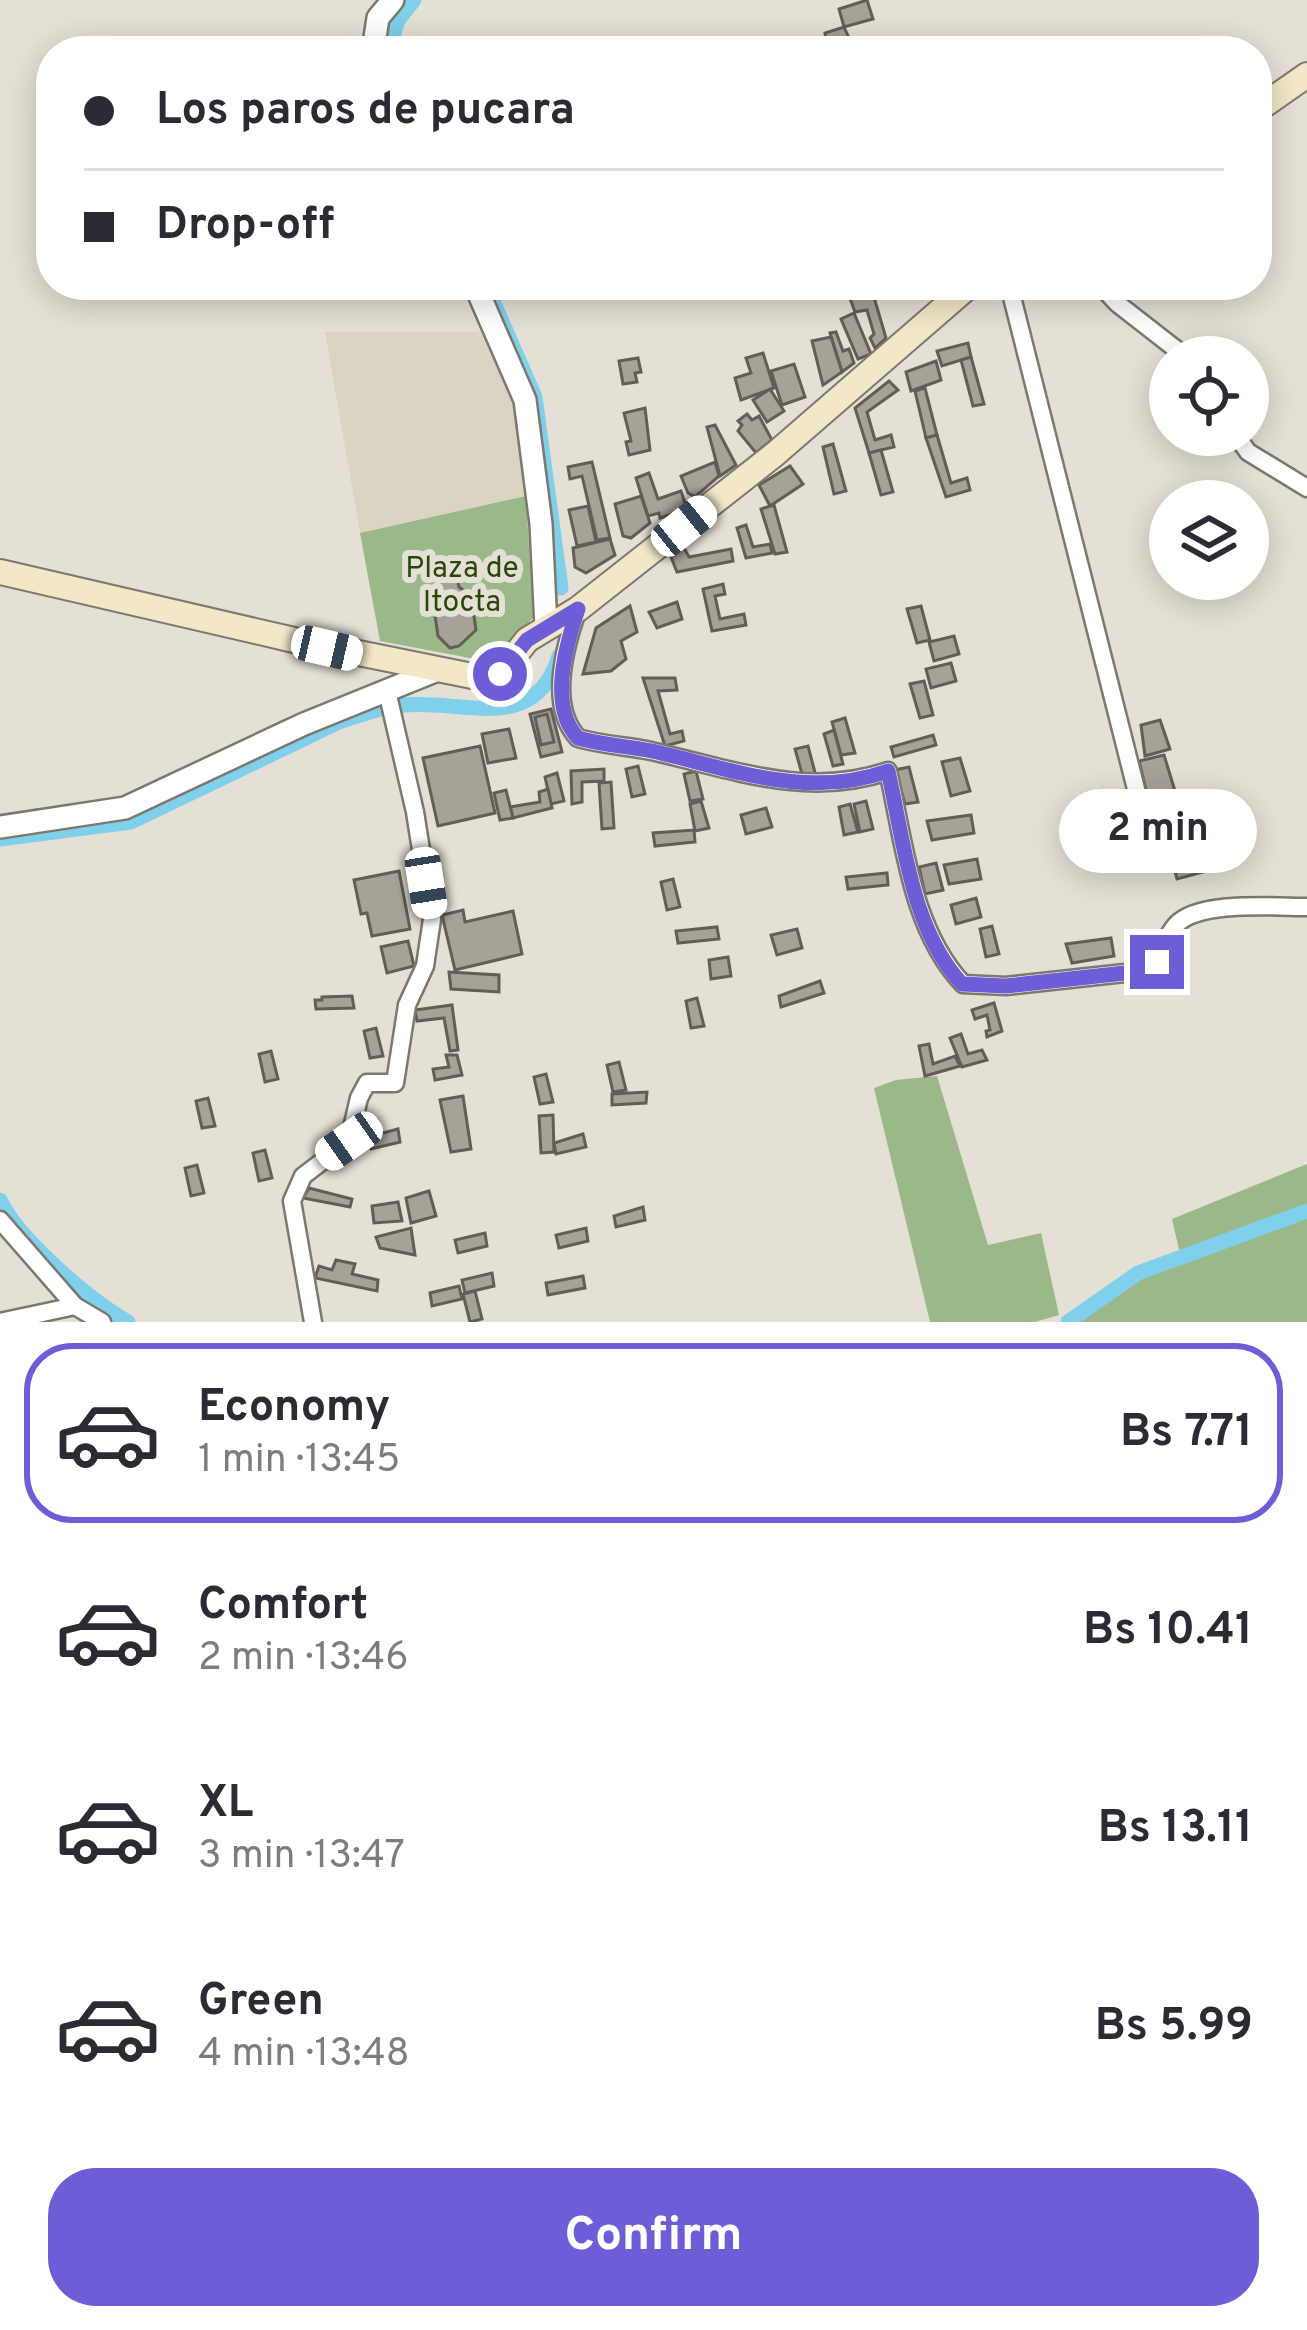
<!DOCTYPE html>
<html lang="en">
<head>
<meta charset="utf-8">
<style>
	:root { --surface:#fff; --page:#f2f2f3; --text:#2b2b33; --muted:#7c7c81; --line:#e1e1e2; --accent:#6d5ed8 }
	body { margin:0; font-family:Overpass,sans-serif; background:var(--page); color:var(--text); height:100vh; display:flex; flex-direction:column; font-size:45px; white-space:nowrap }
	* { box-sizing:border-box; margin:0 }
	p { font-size:39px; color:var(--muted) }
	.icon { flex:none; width:66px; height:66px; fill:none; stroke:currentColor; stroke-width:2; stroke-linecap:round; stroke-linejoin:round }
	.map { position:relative; height:1322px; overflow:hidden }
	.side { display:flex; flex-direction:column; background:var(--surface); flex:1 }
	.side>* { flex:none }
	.guide { position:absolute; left:36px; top:36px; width:1236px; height:264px; border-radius:48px; box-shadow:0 6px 30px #0003; display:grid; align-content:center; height:264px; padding:0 48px; background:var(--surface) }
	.controls { position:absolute; left:1149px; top:336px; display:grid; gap:24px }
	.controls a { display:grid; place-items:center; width:120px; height:120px; border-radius:50%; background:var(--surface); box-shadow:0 6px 30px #0003; font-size:60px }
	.end { position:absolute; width:54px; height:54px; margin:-27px; border:15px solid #6d5ed8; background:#fff; box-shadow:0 0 0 6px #fff }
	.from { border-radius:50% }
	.bubble { position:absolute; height:84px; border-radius:42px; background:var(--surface); box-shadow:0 6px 30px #0003; font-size:39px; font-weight:700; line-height:84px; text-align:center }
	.car { position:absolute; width:36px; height:72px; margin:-36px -18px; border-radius:15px; box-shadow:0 0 9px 3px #0007; background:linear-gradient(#fff 24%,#345 0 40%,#fff 0 76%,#345 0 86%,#fff 0) }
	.guide b { display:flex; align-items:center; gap:42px; height:114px; font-size:45px }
	.guide b+b { border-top:3px solid var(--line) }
	.guide i { width:30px; height:30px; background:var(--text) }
	ul { padding:21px 0 0; list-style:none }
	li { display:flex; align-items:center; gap:36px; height:180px; margin:0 24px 18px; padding:0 24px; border:6px solid transparent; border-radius:48px }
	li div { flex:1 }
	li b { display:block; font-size:45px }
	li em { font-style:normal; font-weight:700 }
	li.selected { border-color:var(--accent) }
	li>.icon { width:108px; height:108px; stroke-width:1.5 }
	.cta { display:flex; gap:24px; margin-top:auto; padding:24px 48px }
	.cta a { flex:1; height:138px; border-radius:48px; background:var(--accent); color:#fff; font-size:48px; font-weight:700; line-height:138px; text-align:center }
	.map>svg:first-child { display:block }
</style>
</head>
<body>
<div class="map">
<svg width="1307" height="1322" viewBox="0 0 1307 1322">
	<rect width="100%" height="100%" fill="#e5e0d5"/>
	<polygon fill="#dcd4c3" points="325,332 483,332 516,411 526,496 360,533"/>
	<g fill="#9bb888">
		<polygon points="526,496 533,617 509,650 494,658 475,659 380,641 360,533"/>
		<polygon points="937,1076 988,1245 1041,1233 1059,1315 1035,1322 930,1322 874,1088 896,1080"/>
		<polygon points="1307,1164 1307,1322 1068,1322 1138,1273 1181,1258 1172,1219"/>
	</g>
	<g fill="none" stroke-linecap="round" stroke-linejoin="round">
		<g stroke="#80cfeb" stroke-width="15">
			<polyline points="389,51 398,20 414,0"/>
			<polyline points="486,285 535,397 561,588"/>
			<path d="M0 839 131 822 339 722C360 715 381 707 404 705 462 699 535 736 559 656"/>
			<path d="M0 1200C18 1239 90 1300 128 1322"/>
			<polyline points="1068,1322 1138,1273 1307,1211"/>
		</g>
	</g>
	<g fill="#a7a298" stroke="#625e55" stroke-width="3">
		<polygon points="867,0 873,19 844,27 839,9"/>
		<polygon points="844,27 855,51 828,51 825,33"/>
		<polygon points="871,287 886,338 875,348 870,338 874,334 867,310 855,312 848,293"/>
		<polygon points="854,313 871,354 858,359 841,319"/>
		<polygon points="836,332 843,351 849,349 854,363 842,372 830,333"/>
		<polygon points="831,337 842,372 823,385 812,341"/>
		<polygon points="968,343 971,357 942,366 937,351"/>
		<polygon points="763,353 774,388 741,400 735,378 751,373 746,358"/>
		<polygon points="971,357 984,404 973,406 961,360"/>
		<polygon points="638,358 641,372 635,373 637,382 623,384 619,361"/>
		<polygon points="936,361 941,380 911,391 906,372"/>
		<polygon points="794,364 805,397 782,405 771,371"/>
		<polygon points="889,381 898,390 867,412 875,440 891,435 894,447 869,453 855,408"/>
		<polygon points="925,388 937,435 926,438 915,391"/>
		<polygon points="770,389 784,411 767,422 753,400"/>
		<polygon points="645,408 650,450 629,455 626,442 631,441 624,413"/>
		<polygon points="747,414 752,420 759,416 772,440 756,453 738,431 742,425 738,421"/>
		<polygon points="715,425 736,465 720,476 707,427"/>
		<polygon points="937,435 951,483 967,478 970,490 946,497 926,438"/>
		<polygon points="833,444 846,491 834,494 823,447"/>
		<polygon points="881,450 893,492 881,495 869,453"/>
		<polygon points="592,462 610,538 597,540 582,476 570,479 568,467"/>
		<polygon points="715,462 719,476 695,497 688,493 681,476"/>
		<polygon points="790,466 803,484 770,506 759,485"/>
		<polygon points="649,473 658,499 681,491 687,509 660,518 659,513 648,516 636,478"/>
		<polygon points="641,496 650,523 631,538 623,536 615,504"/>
		<polygon points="774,505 787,552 775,554 761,509"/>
		<polygon points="588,506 596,542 577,546 569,510"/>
		<polygon points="746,525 753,547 770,544 772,553 746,558 737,528"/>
		<polygon points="610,539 615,555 586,573 575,567 573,548"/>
		<polygon points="684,548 689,557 731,549 733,561 677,572 671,557"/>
		<polygon points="457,578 459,587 471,596 476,630 459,646 450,648 438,636 433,601 439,581"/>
		<polygon points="723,584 725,594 715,596 720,619 744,614 746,625 712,631 703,589"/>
		<polygon points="677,602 682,619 657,628 649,612"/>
		<polygon points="630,606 637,632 621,641 626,659 611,671 583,674 596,628"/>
		<polygon points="921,606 930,640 917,643 907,609"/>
		<polygon points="954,636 959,654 934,661 929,642"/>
		<polygon points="951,663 956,681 931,688 926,669"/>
		<polygon points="643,678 675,678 677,690 658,691 670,734 682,731 684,741 665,746"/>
		<polygon points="924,681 933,715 920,718 910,684"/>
		<polygon points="551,709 562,752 541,757 530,714"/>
		<polygon points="547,714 554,742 541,745 535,717"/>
		<polygon points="845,718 855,753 841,755 832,722"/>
		<polygon points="1160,720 1170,749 1145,756 1141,725"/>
		<polygon points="509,729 516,758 488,763 482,734"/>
		<polygon points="834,730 843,764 833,766 824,734"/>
		<polygon points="933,735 936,745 894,757 891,747"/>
		<polygon points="480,746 495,813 438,826 423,758"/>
		<polygon points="808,746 817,780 804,781 795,749"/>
		<polygon points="1164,755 1175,791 1148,798 1139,761"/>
		<polygon points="960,758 970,791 951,796 942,762"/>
		<polygon points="638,766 645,794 632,797 626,769"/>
		<polygon points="909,767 918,802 905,804 895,770"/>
		<polygon points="604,769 604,781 582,782 582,802 572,804 571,771"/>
		<polygon points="696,771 703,799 690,801 684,774"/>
		<polygon points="557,773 564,801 551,804 545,777"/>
		<polygon points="611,782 614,828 602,829 599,783"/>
		<polygon points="548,789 552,808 513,818 510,807 540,802 539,792"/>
		<polygon points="506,790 513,818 500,820 494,793"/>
		<polygon points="1184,792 1191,821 1179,824 1172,795"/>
		<polygon points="701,801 709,828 695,831 690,804"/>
		<polygon points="866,801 873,829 860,832 854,804"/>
		<polygon points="850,804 858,832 844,835 839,807"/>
		<polygon points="766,808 772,827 746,834 741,815"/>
		<polygon points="971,815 974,833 932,840 927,821"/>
		<polygon points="1188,824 1198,852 1173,859 1168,828"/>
		<polygon points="694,830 695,842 655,846 653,833"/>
		<polygon points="1197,854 1203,872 1177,879 1172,860"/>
		<polygon points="977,859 981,879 949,884 944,865"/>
		<polygon points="936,863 943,890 925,894 919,867"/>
		<polygon points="399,871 410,929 372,936 367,913 361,914 354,880"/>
		<polygon points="887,873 888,885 848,889 846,877"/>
		<polygon points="673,879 680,907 667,910 661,882"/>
		<polygon points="976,898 981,917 956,924 951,905"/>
		<polygon points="463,910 465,922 513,911 522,954 455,970 442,915"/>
		<polygon points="992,926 999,954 986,957 980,929"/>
		<polygon points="717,927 719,939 678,943 676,931"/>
		<polygon points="797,929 802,948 777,955 771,935"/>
		<polygon points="1111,938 1114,956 1072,963 1066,944"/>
		<polygon points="408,941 414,966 387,973 381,947"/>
		<polygon points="728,957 731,976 711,979 709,960"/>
		<polygon points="449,972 499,975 499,992 451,989"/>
		<polygon points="820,981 824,993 781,1007 779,996"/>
		<polygon points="352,996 354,1008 316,1009 315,1000 322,1000 322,997"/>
		<polygon points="697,998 704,1026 691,1028 686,1001"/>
		<polygon points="994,1003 1002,1031 987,1037 986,1031 990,1030 987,1015 975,1019 972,1010"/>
		<polygon points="452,1005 458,1050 450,1051 444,1018 417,1021 415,1010"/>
		<polygon points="376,1028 383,1056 370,1058 364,1031"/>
		<polygon points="961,1034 968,1054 982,1050 987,1060 962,1067 950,1038"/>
		<polygon points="929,1044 933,1064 955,1056 960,1066 925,1076 919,1046"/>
		<polygon points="271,1051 278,1079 265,1082 259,1054"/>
		<polygon points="446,1055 457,1055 462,1075 435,1080 433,1069 449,1067"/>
		<polygon points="619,1062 626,1090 613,1092 607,1065"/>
		<polygon points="546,1074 553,1102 540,1104 534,1077"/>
		<polygon points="647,1092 646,1103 612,1105 612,1094"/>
		<polygon points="463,1096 471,1149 451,1152 440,1100"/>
		<polygon points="208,1098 215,1126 202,1128 196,1101"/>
		<polygon points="553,1115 554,1152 541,1153 539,1116"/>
		<polygon points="398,1129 400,1142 371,1149 368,1137"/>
		<polygon points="583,1134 586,1147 556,1154 554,1143"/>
		<polygon points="265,1150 272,1178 259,1181 253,1153"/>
		<polygon points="197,1165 204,1193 191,1196 185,1168"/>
		<polygon points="309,1188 352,1199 350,1207 303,1198"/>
		<polygon points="429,1191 436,1216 411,1223 406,1198"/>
		<polygon points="398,1202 402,1221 374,1223 372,1206"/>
		<polygon points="643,1207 645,1220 616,1227 614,1216"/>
		<polygon points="411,1228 415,1255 380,1248 376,1237"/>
		<polygon points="586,1228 588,1241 559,1248 556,1235"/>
		<polygon points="485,1233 487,1246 458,1253 455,1240"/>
		<polygon points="336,1260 355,1264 352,1274 378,1280 377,1291 315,1278 319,1266 332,1270"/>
		<polygon points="492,1273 494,1286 465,1293 462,1280"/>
		<polygon points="583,1276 585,1288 548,1295 546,1283"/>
		<polygon points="459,1286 462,1299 432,1306 430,1293"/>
		<polygon points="475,1291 482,1319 470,1322 463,1294"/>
	</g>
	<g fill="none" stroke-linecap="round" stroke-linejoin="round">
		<g stroke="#7c786e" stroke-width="21">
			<g id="minor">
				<polyline points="1009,285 1136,789"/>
				<polyline points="1100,285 1118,304 1186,357"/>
				<polyline points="1236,435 1248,452 1307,488"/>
				<path d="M578 609C565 645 548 706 578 738 602 745 627 746 651 751 732 769 806 799 888 771 904 841 911 929 963 984L1006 986 1143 971C1163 958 1162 941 1176 925 1198 900 1276 907 1307 907"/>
				<polyline points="0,1220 75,1306 102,1322"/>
				<polyline points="0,1322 75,1306"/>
				<polyline points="313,1322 292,1201 303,1176 349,1141 359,1098 367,1083 395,1083 407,1005 425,966 432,919 415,812 387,691"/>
			</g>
		</g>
		<g stroke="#7c786e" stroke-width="26">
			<g id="tertiary">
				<polyline points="373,51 378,18 393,0"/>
				<polyline points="475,285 525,400 541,524 546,627"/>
				<polyline points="0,827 125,808 304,724 440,669"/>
			</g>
		</g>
		<g stroke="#7c786e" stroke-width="28">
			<g id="secondary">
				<polyline points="1257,110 1307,75"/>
				<polyline points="0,572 294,640 482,678 500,674 527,640 578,609 775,454 970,285"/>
			</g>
		</g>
		<use href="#minor" stroke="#fff" stroke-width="16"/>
		<use href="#tertiary" stroke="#fff" stroke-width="21"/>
		<use href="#secondary" stroke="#f2e8c8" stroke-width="24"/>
	</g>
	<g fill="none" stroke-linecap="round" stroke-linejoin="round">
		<path stroke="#6d5ed8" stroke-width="15" d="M500 674 527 640 578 609C566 645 548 706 578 738 602 745 627 746 652 751 732 769 806 800 888 771 904 841 911 929 962 984L1006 986 1143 971 1157 962"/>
	</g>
	<g text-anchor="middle" stroke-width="12" stroke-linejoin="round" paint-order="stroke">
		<g font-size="30" fill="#284709" stroke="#e5e0d5">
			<text x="462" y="577">Plaza de<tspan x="462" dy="34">Itocta</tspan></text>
		</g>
	</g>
</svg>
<div class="controls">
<a><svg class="icon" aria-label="locate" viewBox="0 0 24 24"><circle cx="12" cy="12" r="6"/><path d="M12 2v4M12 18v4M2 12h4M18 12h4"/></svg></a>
<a><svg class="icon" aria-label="layers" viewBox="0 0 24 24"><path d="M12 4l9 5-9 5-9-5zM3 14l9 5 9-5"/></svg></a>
</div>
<i class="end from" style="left:500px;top:674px"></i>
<i class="end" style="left:1157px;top:962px"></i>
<div class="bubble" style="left:1059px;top:789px;width:198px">2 min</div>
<i class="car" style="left:684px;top:526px;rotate:51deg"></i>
<i class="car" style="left:327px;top:648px;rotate:103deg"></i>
<i class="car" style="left:426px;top:883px;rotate:171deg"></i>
<i class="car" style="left:349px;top:1141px;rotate:235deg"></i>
<div class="guide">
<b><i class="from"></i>Los paros de pucara</b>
<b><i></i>Drop-off</b>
</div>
</div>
<section class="side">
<ul>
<li class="selected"><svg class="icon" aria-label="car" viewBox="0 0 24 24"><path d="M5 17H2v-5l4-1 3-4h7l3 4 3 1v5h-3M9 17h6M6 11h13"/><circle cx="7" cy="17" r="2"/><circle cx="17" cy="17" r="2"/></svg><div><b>Economy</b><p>1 min · 13:45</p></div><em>Bs 7.71</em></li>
<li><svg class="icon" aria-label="car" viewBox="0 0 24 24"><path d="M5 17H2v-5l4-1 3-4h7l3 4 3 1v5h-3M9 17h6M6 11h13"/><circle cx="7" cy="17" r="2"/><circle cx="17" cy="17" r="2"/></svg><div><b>Comfort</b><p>2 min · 13:46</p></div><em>Bs 10.41</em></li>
<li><svg class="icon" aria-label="car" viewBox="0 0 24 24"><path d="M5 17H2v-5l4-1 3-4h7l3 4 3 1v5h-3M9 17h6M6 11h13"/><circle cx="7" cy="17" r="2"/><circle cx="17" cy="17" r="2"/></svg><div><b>XL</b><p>3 min · 13:47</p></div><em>Bs 13.11</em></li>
<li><svg class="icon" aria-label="car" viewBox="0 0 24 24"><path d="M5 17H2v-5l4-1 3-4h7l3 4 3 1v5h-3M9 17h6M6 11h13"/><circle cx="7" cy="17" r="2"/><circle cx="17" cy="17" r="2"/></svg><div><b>Green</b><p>4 min · 13:48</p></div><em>Bs 5.99</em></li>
</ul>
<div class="cta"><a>Confirm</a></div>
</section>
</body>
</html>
